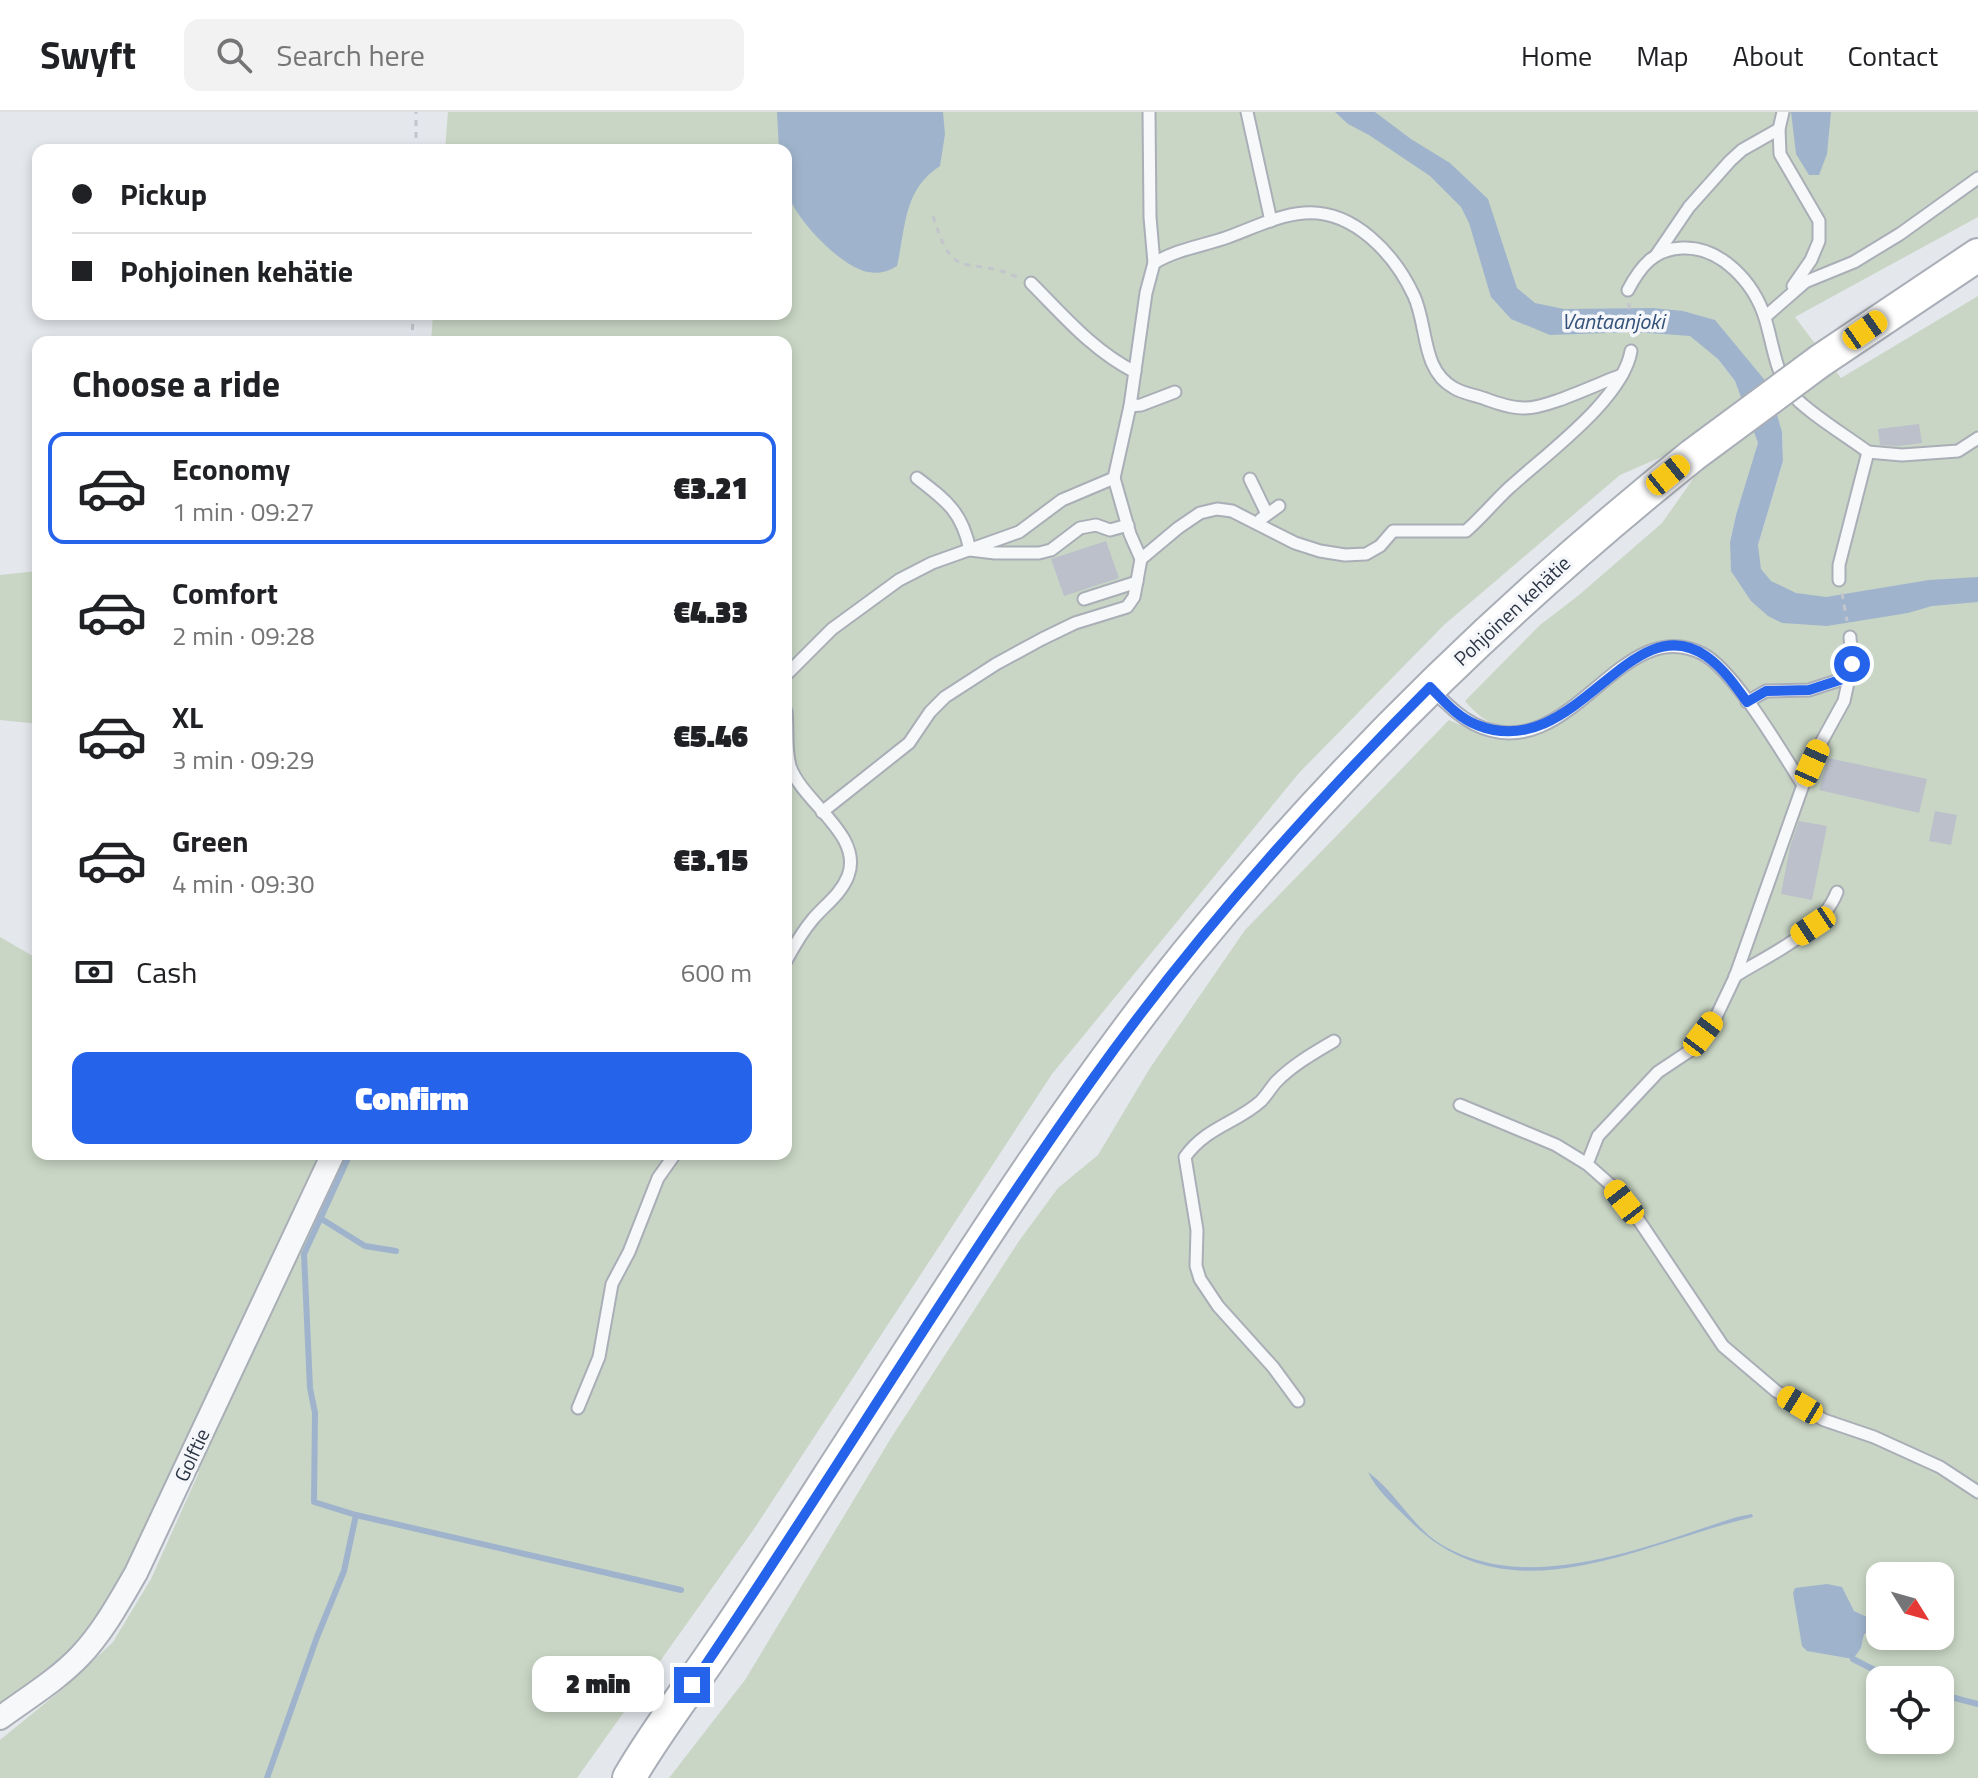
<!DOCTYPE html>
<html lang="en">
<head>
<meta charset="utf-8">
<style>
	:root { --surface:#fff; --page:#f2f2f2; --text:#202124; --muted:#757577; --line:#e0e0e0; --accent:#2563eb }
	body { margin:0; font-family:"Titillium Web",sans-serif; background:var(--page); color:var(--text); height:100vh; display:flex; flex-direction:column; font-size:30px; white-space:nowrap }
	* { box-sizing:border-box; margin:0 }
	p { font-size:26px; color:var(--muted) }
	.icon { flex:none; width:44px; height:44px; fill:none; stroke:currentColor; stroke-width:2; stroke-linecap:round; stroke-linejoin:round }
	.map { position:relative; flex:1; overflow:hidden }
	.side { position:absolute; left:32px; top:224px; width:760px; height:824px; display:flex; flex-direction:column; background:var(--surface); border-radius:16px; box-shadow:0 4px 12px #0003 }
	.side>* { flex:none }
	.guide { position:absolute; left:32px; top:32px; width:760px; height:176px; border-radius:16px; box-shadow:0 4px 12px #0003; display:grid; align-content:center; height:176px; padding:0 40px; background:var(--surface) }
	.needle { width:52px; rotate:127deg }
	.controls { position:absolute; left:1866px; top:1450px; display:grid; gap:16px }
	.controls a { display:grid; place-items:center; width:88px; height:88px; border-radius:16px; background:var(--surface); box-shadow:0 4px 12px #0003; font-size:40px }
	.end { position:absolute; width:36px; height:36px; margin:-18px; border:10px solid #2563eb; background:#fff; box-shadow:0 0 0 4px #fff }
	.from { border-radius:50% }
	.bubble { position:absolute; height:56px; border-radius:16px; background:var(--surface); box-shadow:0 4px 12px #0003; font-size:26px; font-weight:800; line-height:56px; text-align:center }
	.car { position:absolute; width:24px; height:48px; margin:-24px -12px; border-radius:10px; box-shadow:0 0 6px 2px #0007; background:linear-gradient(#f5c518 24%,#345 0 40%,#f5c518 0 76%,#345 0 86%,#f5c518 0) }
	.guide b { display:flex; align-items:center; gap:28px; height:76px; font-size:30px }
	.guide b+b { border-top:2px solid var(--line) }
	.guide i { width:20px; height:20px; background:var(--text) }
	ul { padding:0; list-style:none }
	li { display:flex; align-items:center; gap:24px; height:112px; margin:0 16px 12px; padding:0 24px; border:4px solid transparent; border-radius:16px }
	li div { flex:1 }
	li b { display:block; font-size:30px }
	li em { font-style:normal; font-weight:800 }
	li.selected { border-color:var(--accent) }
	li>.icon { width:72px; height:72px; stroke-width:1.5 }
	h2 { padding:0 40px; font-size:36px; line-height:96px }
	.pay { display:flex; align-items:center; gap:20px; height:88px; padding:0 40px; font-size:30px }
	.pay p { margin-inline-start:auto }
	.primary-button { display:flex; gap:16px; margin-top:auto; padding:16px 40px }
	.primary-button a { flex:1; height:92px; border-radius:16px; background:var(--accent); color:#fff; font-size:32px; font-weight:800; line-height:92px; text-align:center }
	header { display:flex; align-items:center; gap:48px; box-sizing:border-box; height:112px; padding:0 40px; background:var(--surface); border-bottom:2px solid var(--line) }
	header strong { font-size:38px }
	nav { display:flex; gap:44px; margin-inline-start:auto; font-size:28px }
	.search { width:560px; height:72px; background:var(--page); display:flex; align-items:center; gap:20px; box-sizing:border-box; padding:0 28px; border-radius:16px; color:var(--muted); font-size:30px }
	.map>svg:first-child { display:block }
</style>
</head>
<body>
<header>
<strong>Swyft</strong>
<div class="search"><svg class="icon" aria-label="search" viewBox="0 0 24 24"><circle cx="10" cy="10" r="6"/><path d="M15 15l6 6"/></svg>Search here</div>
<nav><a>Home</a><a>Map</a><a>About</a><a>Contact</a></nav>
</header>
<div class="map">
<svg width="1978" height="1666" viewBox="0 0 1978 1666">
	<rect width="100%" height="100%" fill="#e4e7ec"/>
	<g fill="#c9d6c5" fill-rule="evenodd">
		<path d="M448 0H1978V105L1795 205 1841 266 1978 184V1666H669L745 1568 891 1326 1019 1129 1058 1076 1098 1043 1150 956 1245 818 1449 608 1492 627 1506 626 1516 614C1494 618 1478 604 1465 589L1540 513 1579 483 1662 411 1700 357 1753 317 1758 331 1756 343 1736 403 1730 430 1758 433 1783 349 1782 320 1717 246 1735 269 1744 290 1682 336 1620 363 1444 513 1299 661 1052 962 754 1417 577 1666H0V1628L65 1575 113 1530 151 1467 199 1360 174 1354C149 1411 128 1476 86 1523 61 1551 30 1572 0 1594V825L38 847V1042H786V230H431L433 202H786V38H445ZM1880 1464H1940V1524H1880ZM1880 1568H1940V1628H1880Z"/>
		<polygon points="38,459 38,612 0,608 0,463"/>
	</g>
	<g fill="#9fb4cc">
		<path d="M777 0H943L945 22 940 54C903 78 906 115 897 154 887 160 880 162 868 160 840 155 791 103 786 76 784 64 786 50 786 38H779Z"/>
		<polygon points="1335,0 1375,0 1411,27 1450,51 1488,87 1517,176 1535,191 1564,197 1653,196 1683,199 1715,208 1768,272 1782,320 1783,349 1758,433 1761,457 1771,469 1796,481 1826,485 1929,468 1978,465 1978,490 1932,494 1908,501 1827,514 1782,511 1768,504 1751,489 1731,459 1730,430 1736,403 1758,331 1735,269 1718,247 1690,224 1636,220 1550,223 1511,207 1491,185 1469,111 1461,95 1430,64 1369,23 1348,12"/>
		<polygon points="1791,0 1831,0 1827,42 1819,63 1809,63 1796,42"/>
		<path d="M1368 1360C1396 1380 1412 1415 1442 1433 1530 1485 1649 1433 1737 1405L1752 1402 1753 1405C1638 1432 1508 1510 1408 1407 1394 1393 1376 1378 1368 1360Z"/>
		<polygon points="1827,1472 1842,1475 1854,1499 1869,1506 1872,1512 1868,1521 1864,1522 1861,1536 1853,1547 1807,1539 1802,1534 1793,1481 1795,1476"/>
	</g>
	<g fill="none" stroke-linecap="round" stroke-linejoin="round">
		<g stroke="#9fb4cc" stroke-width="6">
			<polyline points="320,1106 365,1134 396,1139"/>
			<polyline points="356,1403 681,1478"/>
			<polyline points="1853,1547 1894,1568"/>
			<polyline points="1940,1582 1978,1592"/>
			<polyline points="267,1666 317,1525 344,1459 356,1403 314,1390 315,1301 310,1276 304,1142 350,1042"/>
		</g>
	</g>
	<g fill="#bbc0ca">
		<polygon points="1919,312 1922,331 1899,334 1880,333 1878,317"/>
		<polygon points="1106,429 1119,466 1064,484 1051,447"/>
		<polygon points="1828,646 1927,667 1919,701 1819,678"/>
		<polygon points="1935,699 1957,703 1951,733 1929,729"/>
		<polygon points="1799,709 1827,714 1812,788 1781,782 1790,735"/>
	</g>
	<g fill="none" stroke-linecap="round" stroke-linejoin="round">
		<g stroke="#a9aeb7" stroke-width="15">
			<g id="lane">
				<polyline points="1247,0 1271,109"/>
				<polyline points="1779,17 1780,42 1819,109 1819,129 1811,148 1793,174"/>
				<polyline points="1657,142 1689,95 1730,49 1742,38 1779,17 1783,0"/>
				<path d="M1154 151C1177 137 1203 134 1228 125 1253 116 1278 103 1304 101 1354 97 1395 143 1414 184 1428 214 1421 258 1454 276 1462 281 1474 283 1483 286 1496 291 1510 296 1524 296 1547 297 1598 271 1622 263"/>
				<path d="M1031 171C1063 203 1093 239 1135 260"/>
				<path d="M1628 178C1640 155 1654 137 1682 136 1721 134 1754 171 1765 206 1773 232 1775 259 1791 281 1804 298 1848 325 1868 340L1839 453V468"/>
				<polyline points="1765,205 1805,170 1854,150 1900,122 1978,66"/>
				<polyline points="1130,294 1141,293 1175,280"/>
				<polyline points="1868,340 1902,343 1958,339 1978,326"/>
				<path d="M917 366C947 389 962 400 970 438L995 441H1039L1051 438 1080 416 1096 413 1110 418 1128 413"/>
				<polyline points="1114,366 1130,422 1141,447"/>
				<polyline points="1250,367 1267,402"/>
				<polyline points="1261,407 1279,394"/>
				<polyline points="1084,487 1137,470"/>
				<polyline points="1850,525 1852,552 1844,589 1822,629 1803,673 1735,865 1715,907 1691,938 1658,960 1598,1024 1587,1052 1613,1075 1636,1104 1723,1234 1776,1279 1824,1308 1874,1325 1940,1355 1978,1380"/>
				<polyline points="786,563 832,517 899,468 932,451 1019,420 1062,388 1114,366 1130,294 1146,181 1154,151 1150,105 1149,0"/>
				<path d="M1431 577C1445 590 1457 603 1474 612 1570 660 1619 498 1703 542 1735 559 1782 641 1803 673"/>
				<polyline points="1747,590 1766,579 1809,578 1849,565"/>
				<path d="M786 599C788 617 785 636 790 654 802 690 864 723 848 764 841 782 825 793 813 807 802 820 794 834 786 849"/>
				<path d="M822 700 909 631 930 600 945 585 996 552 1042 527 1075 511 1127 495 1134 485 1141 447 1178 416 1200 401 1217 397 1232 399 1295 431 1320 439 1345 443 1366 442 1380 434 1393 419H1466C1481 406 1494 390 1509 376 1545 343 1623 287 1631 239"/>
				<path d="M1735 864C1770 842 1821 821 1837 780"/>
				<polyline points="1460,993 1556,1033 1587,1052"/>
				<path d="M1298 1289 1273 1255 1218 1194 1200 1167 1196 1154 1197 1118 1185 1045C1206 1015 1237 1011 1261 989 1267 983 1271 975 1277 969 1294 952 1314 941 1334 929"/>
				<polyline points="578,1296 599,1245 612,1172 629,1140 658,1066 675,1042"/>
			</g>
		</g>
		<g stroke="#a9aeb7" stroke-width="26">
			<path id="street" d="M0 1606C27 1586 56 1569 80 1544 103 1520 119 1490 136 1461L333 1042"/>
		</g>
		<g stroke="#a9aeb7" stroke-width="36">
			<g id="secondary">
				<polyline points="1820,249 1978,143"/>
				<path d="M629 1666C656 1619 690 1576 720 1531 757 1477 793 1421 828 1366 943 1189 1054 1007 1187 842 1337 658 1507 492 1693 343"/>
			</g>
		</g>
		<g stroke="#c2c5cb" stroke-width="3" stroke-dasharray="6 6" stroke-linecap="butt">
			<polyline points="416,38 416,0"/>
			<path d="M933 104C954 173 966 142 1017 165"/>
			<polyline points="1629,191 1630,224"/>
			<polyline points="412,230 413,202"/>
			<polyline points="1842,481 1847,509"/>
		</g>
		<use href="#lane" stroke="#f7f8fa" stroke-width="11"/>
		<use href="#street" stroke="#f7f8fa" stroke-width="22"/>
		<use href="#secondary" stroke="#fff" stroke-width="32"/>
		<g stroke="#a9aeb7" stroke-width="36" stroke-linecap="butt">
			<polyline id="secondary-bridge" points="1693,343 1820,249"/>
		</g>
		<use href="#secondary-bridge" stroke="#fff" stroke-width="32"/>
	</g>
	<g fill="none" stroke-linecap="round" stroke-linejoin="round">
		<path stroke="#2563eb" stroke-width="10" d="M692 1573C828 1373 952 1165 1092 968 1192 827 1308 697 1430 575 1444 589 1458 606 1477 613 1576 653 1629 491 1706 544 1723 556 1735 573 1747 590L1766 579 1809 578 1849 565 1852 552"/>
	</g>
	<g text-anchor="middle" stroke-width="7" stroke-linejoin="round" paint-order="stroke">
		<g font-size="20" fill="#2b3445" stroke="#f4f6f9">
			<text transform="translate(1512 499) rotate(-43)" y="7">Pohjoinen kehätie</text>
			<text transform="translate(192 1343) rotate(-65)" y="7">Golftie</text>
		</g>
		<g font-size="22" font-style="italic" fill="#34527a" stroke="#f4f6f9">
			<text x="1613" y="217">Vantaanjoki</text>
		</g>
	</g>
</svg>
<div class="controls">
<a><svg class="needle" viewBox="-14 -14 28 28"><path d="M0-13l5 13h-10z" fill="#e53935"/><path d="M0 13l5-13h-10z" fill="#757577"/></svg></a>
<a><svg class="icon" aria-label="locate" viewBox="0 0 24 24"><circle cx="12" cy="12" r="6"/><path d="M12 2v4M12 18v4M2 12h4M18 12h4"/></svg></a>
</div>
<i class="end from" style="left:1852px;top:552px"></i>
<i class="end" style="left:692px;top:1573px"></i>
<div class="bubble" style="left:532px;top:1544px;width:132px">2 min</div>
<i class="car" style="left:1865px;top:218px;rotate:55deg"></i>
<i class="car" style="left:1668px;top:363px;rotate:51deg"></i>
<i class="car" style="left:1812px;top:651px;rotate:24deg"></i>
<i class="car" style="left:1813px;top:814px;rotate:236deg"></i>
<i class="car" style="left:1703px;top:922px;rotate:37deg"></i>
<i class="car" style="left:1624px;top:1090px;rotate:322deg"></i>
<i class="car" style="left:1800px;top:1293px;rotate:301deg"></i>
<div class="guide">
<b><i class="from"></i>Pickup</b>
<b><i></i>Pohjoinen kehätie</b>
</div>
<section class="side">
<h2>Choose a ride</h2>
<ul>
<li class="selected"><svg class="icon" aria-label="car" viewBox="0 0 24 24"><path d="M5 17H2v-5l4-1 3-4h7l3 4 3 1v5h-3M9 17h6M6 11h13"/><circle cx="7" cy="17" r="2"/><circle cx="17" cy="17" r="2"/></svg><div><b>Economy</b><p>1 min · 09:27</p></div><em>€3.21</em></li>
<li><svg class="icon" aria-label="car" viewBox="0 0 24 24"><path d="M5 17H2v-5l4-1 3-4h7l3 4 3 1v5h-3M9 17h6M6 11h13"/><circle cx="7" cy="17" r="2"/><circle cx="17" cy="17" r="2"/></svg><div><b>Comfort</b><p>2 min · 09:28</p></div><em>€4.33</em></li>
<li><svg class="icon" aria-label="car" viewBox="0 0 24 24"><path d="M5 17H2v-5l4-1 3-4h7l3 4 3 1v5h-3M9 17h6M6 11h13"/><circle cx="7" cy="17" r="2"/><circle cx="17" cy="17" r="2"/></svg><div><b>XL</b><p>3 min · 09:29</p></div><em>€5.46</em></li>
<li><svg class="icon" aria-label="car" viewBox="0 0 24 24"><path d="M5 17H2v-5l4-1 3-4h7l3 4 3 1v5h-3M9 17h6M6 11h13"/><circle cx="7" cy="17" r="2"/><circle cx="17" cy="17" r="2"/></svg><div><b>Green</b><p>4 min · 09:30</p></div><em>€3.15</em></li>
</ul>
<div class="pay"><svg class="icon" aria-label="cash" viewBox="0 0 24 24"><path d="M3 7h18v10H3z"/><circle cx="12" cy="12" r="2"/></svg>Cash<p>600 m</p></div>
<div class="primary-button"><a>Confirm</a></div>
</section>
</div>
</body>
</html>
